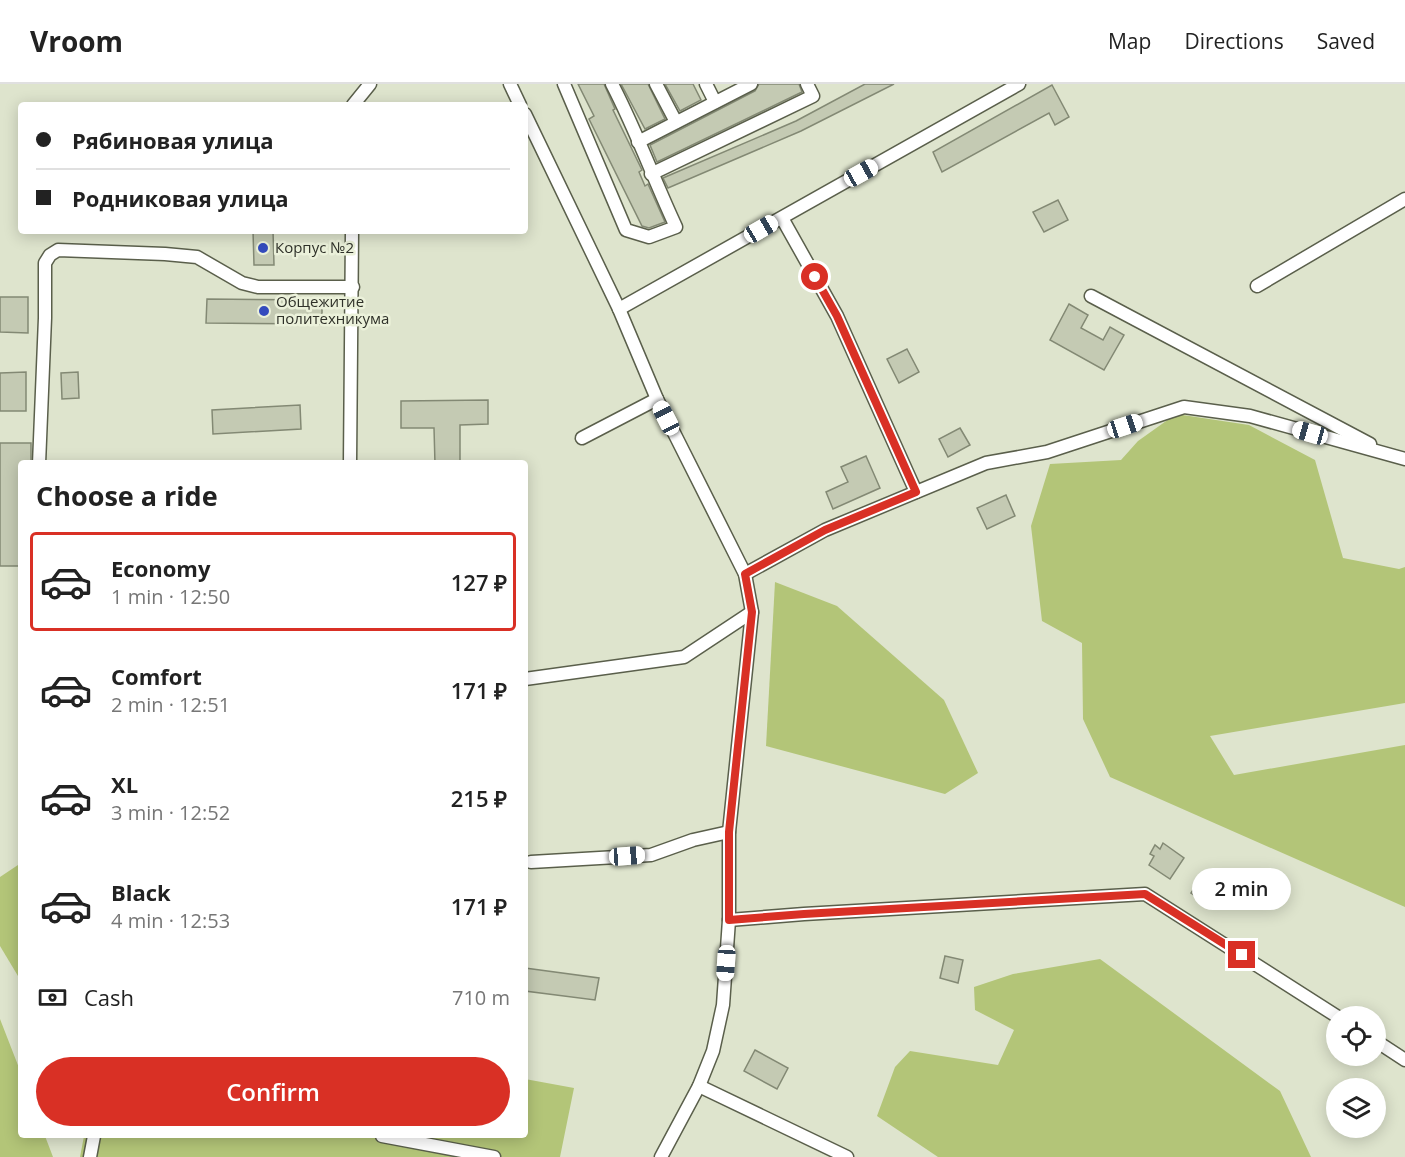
<!DOCTYPE html>
<html lang="en">
<head>
<meta charset="utf-8">
<style>
	:root { --surface:#fff; --page:#f2f2f2; --text:#222; --muted:#767676; --line:#e0e0e0; --accent:#d93025 }
	body { margin:0; font-family:"Open Sans",sans-serif; background:var(--page); color:var(--text); height:100vh; display:flex; flex-direction:column; font-size:22px; white-space:nowrap }
	* { box-sizing:border-box; margin:0 }
	p { font-size:20px; color:var(--muted) }
	.icon { flex:none; width:33px; height:33px; fill:none; stroke:currentColor; stroke-width:2; stroke-linecap:round; stroke-linejoin:round }
	.map { position:relative; flex:1; overflow:hidden }
	.drawer { position:absolute; left:18px; top:376px; width:510px; height:678px; display:flex; flex-direction:column; background:var(--surface); border-radius:6px; box-shadow:0 3px 15px #0003 }
	.drawer>* { flex:none }
	.banner { position:absolute; left:18px; top:18px; width:510px; height:132px; border-radius:6px; box-shadow:0 3px 15px #0003; display:grid; align-content:center; height:132px; padding:0 18px; background:var(--surface) }
	.fabs { position:absolute; left:1326px; top:922px; display:grid; gap:12px }
	.fabs a { display:grid; place-items:center; width:60px; height:60px; border-radius:50%; background:var(--surface); box-shadow:0 3px 15px #0003; font-size:30px }
	.end { position:absolute; width:27px; height:27px; margin:-14px; border:8px solid #d93025; background:#fff; box-shadow:0 0 0 3px #fff }
	.from { border-radius:50% }
	.bubble { position:absolute; height:42px; border-radius:21px; background:var(--surface); box-shadow:0 3px 15px #0003; font-size:20px; font-weight:600; line-height:42px; text-align:center }
	.car { position:absolute; width:18px; height:36px; margin:-18px -9px; border-radius:8px; box-shadow:0 0 4px 2px #0007; background:linear-gradient(#fff 24%,#345 0 40%,#fff 0 76%,#345 0 86%,#fff 0) }
	.banner b { display:flex; align-items:center; gap:21px; height:57px; font-size:22px }
	.banner b+b { border-top:2px solid var(--line) }
	.banner i { width:15px; height:15px; background:var(--text) }
	ul { padding:0; list-style:none }
	li { display:flex; align-items:center; gap:18px; height:99px; margin:0 12px 9px; padding:0 6px; border:3px solid transparent; border-radius:6px }
	li div { flex:1 }
	li b { display:block; font-size:22px }
	li em { font-style:normal; font-weight:600 }
	li.on { border-color:var(--accent) }
	li>.icon { width:54px; height:54px; stroke-width:1.5 }
	h2 { padding:0 18px; font-size:27px; line-height:72px }
	.pay { display:flex; align-items:center; gap:15px; height:66px; padding:0 18px; font-size:22px }
	.pay p { margin-inline-start:auto }
	.primary-button { display:flex; gap:12px; margin-top:auto; padding:12px 18px }
	.primary-button a { flex:1; height:69px; border-radius:36px; background:var(--accent); color:#fff; font-size:24px; font-weight:600; line-height:69px; text-align:center }
	header { display:flex; align-items:center; gap:36px; box-sizing:border-box; height:84px; padding:0 30px; background:var(--surface); border-bottom:2px solid var(--line) }
	header strong { font-size:28px }
	nav { display:flex; gap:33px; margin-inline-start:auto; font-size:21px }
	.map>svg:first-child { display:block }
</style>
</head>
<body>
<header>
<strong>Vroom</strong>
<nav><a>Map</a><a>Directions</a><a>Saved</a></nav>
</header>
<div class="map">
<svg width="1405" height="1073" viewBox="0 0 1405 1073">
	<rect width="100%" height="100%" fill="#dee4cd"/>
	<g fill="#b3c578">
		<polygon points="1176,330 1249,341 1315,376 1343,474 1399,485 1405,483 1405,619 1210,652 1234,691 1405,661 1405,823 1110,693 1083,635 1082,559 1042,537 1031,442 1050,380 1121,376 1138,357"/>
		<polygon points="775,498 837,522 944,616 978,689 945,710 766,662"/>
		<polygon points="21,779 21,897 0,862 0,793"/>
		<polygon points="1100,875 1280,1007 1311,1073 938,1073 877,1032 895,983 910,967 998,981 1014,946 975,926 974,903 1013,890"/>
		<polygon points="0,935 21,989 21,1052 45,1052 53,1073 0,1073"/>
		<polygon points="525,995 574,1004 560,1073 80,1073 84,1052 525,1052"/>
	</g>
	<g fill="#c4cab3" stroke="#838974" stroke-width="1.5">
		<polygon points="578,0 604,0 615,25 613,26 642,86 639,88 645,102 648,100 665,138 649,144 642,142 589,35 594,32"/>
		<polygon points="621,0 648,0 665,35 645,45"/>
		<polygon points="665,0 693,0 701,16 680,27"/>
		<polygon points="759,0 799,0 802,8 657,78 650,61 755,7"/>
		<polygon points="865,0 894,0 801,47 668,104 663,94 796,37"/>
		<polygon points="1052,1 1069,33 1055,41 1049,29 942,88 933,68"/>
		<polygon points="1058,116 1068,136 1044,148 1033,128"/>
		<polygon points="253,147 273,147 274,181 254,181"/>
		<polygon points="0,213 28,213 28,249 0,248"/>
		<polygon points="207,215 322,216 322,240 206,239"/>
		<polygon points="1069,220 1088,231 1081,244 1103,256 1110,243 1124,251 1104,286 1050,256"/>
		<polygon points="907,265 919,288 899,299 887,275"/>
		<polygon points="26,288 26,327 0,327 0,289"/>
		<polygon points="78,288 79,314 62,315 61,289"/>
		<polygon points="488,316 488,340 460,341 460,380 435,380 434,344 401,344 401,317"/>
		<polygon points="300,321 301,345 213,350 212,326"/>
		<polygon points="960,344 970,361 948,373 939,355"/>
		<polygon points="0,359 31,359 31,380 21,380 21,482 0,482"/>
		<polygon points="866,372 880,404 833,425 826,408 848,398 841,383"/>
		<polygon points="1006,411 1015,432 987,445 977,424"/>
		<polygon points="1163,759 1184,774 1170,795 1149,781 1154,772 1150,770 1155,761 1160,765"/>
		<polygon points="1205,788 1224,800 1210,822 1191,809"/>
		<polygon points="945,872 963,876 958,899 940,894"/>
		<polygon points="525,884 599,894 595,916 525,907"/>
		<polygon points="755,966 788,984 777,1005 744,987"/>
	</g>
	<g fill="none" stroke-linecap="round" stroke-linejoin="round">
		<g stroke="#5a5f4b" stroke-width="15">
			<g id="minor">
				<polyline points="510,0 520,21"/>
				<path d="M564 0 626 146 649 153 676 143C654 96 636 46 612 0"/>
				<polyline points="656,0 676,38"/>
				<polyline points="706,0 715,18"/>
				<polyline points="353,21 370,0"/>
				<polyline points="525,30 619,225 657,315 745,490 752,528 729,748 729,836 723,921 713,967 699,1002 661,1073"/>
				<polyline points="638,58 751,0"/>
				<polyline points="651,90 813,12 807,0"/>
				<polyline points="782,134 837,232 916,408"/>
				<polyline points="1257,202 1405,115"/>
				<polyline points="1091,212 1370,360"/>
				<polyline points="619,225 1019,0"/>
				<polyline points="582,354 657,315"/>
				<polyline points="39,380 45,234 45,179 50,171 58,166 165,170 197,173 242,199 258,203 353,203"/>
				<polyline points="350,380 352,147"/>
				<polyline points="745,490 825,446 986,379 1047,368 1184,323 1250,332 1405,375"/>
				<polyline points="525,595 684,573 752,528"/>
				<polyline points="531,778 651,771 693,756 729,748"/>
				<polyline points="729,836 804,830 1145,810 1338,933"/>
				<polyline points="1376,957 1405,976"/>
				<polyline points="699,1002 847,1073"/>
				<polyline points="382,1052 494,1073"/>
				<polyline points="90,1073 94,1052"/>
			</g>
		</g>
		<use href="#minor" stroke="#fff" stroke-width="12"/>
	</g>
	<g fill="none" stroke-linecap="round" stroke-linejoin="round">
		<polyline stroke="#d93025" stroke-width="8" points="815,193 837,232 916,408 825,446 745,490 752,528 729,748 729,836 804,830 1145,810 1242,871"/>
	</g>
	<g fill="#344bbd" stroke="#ebf1da" stroke-width="2">
		<circle cx="263" cy="164" r="6"/>
		<circle cx="264" cy="227" r="6"/>
	</g>
	<g text-anchor="middle" stroke-width="5" stroke-linejoin="round" paint-order="stroke">
		<g font-size="15" fill="#2f3129" stroke="#ebf1da" text-anchor="start">
			<text x="275" y="169">Корпус №2</text>
			<text x="276" y="223">Общежитие<tspan x="276" dy="17">политехникума</tspan></text>
		</g>
	</g>
</svg>
<div class="fabs">
<a><svg class="icon" aria-label="locate" viewBox="0 0 24 24"><circle cx="12" cy="12" r="6"/><path d="M12 2v4M12 18v4M2 12h4M18 12h4"/></svg></a>
<a><svg class="icon" aria-label="layers" viewBox="0 0 24 24"><path d="M12 4l9 5-9 5-9-5zM3 14l9 5 9-5"/></svg></a>
</div>
<i class="end from" style="left:815px;top:193px"></i>
<i class="end" style="left:1242px;top:871px"></i>
<div class="bubble" style="left:1192px;top:784px;width:99px">2 min</div>
<i class="car" style="left:861px;top:89px;rotate:61deg"></i>
<i class="car" style="left:761px;top:145px;rotate:60deg"></i>
<i class="car" style="left:666px;top:334px;rotate:333deg"></i>
<i class="car" style="left:1125px;top:342px;rotate:72deg"></i>
<i class="car" style="left:1310px;top:349px;rotate:286deg"></i>
<i class="car" style="left:627px;top:772px;rotate:86deg"></i>
<i class="car" style="left:726px;top:879px;rotate:184deg"></i>
<div class="banner">
<b><i class="from"></i>Рябиновая улица</b>
<b><i></i>Родниковая улица</b>
</div>
<section class="drawer">
<h2>Choose a ride</h2>
<ul>
<li class="on"><svg class="icon" aria-label="car" viewBox="0 0 24 24"><path d="M5 17H2v-5l4-1 3-4h7l3 4 3 1v5h-3M9 17h6M6 11h13"/><circle cx="7" cy="17" r="2"/><circle cx="17" cy="17" r="2"/></svg><div><b>Economy</b><p>1 min · 12:50</p></div><em>127 ₽</em></li>
<li><svg class="icon" aria-label="car" viewBox="0 0 24 24"><path d="M5 17H2v-5l4-1 3-4h7l3 4 3 1v5h-3M9 17h6M6 11h13"/><circle cx="7" cy="17" r="2"/><circle cx="17" cy="17" r="2"/></svg><div><b>Comfort</b><p>2 min · 12:51</p></div><em>171 ₽</em></li>
<li><svg class="icon" aria-label="car" viewBox="0 0 24 24"><path d="M5 17H2v-5l4-1 3-4h7l3 4 3 1v5h-3M9 17h6M6 11h13"/><circle cx="7" cy="17" r="2"/><circle cx="17" cy="17" r="2"/></svg><div><b>XL</b><p>3 min · 12:52</p></div><em>215 ₽</em></li>
<li><svg class="icon" aria-label="car" viewBox="0 0 24 24"><path d="M5 17H2v-5l4-1 3-4h7l3 4 3 1v5h-3M9 17h6M6 11h13"/><circle cx="7" cy="17" r="2"/><circle cx="17" cy="17" r="2"/></svg><div><b>Black</b><p>4 min · 12:53</p></div><em>171 ₽</em></li>
</ul>
<div class="pay"><svg class="icon" aria-label="cash" viewBox="0 0 24 24"><path d="M3 7h18v10H3z"/><circle cx="12" cy="12" r="2"/></svg>Cash<p>710 m</p></div>
<div class="primary-button"><a>Confirm</a></div>
</section>
</div>
</body>
</html>
